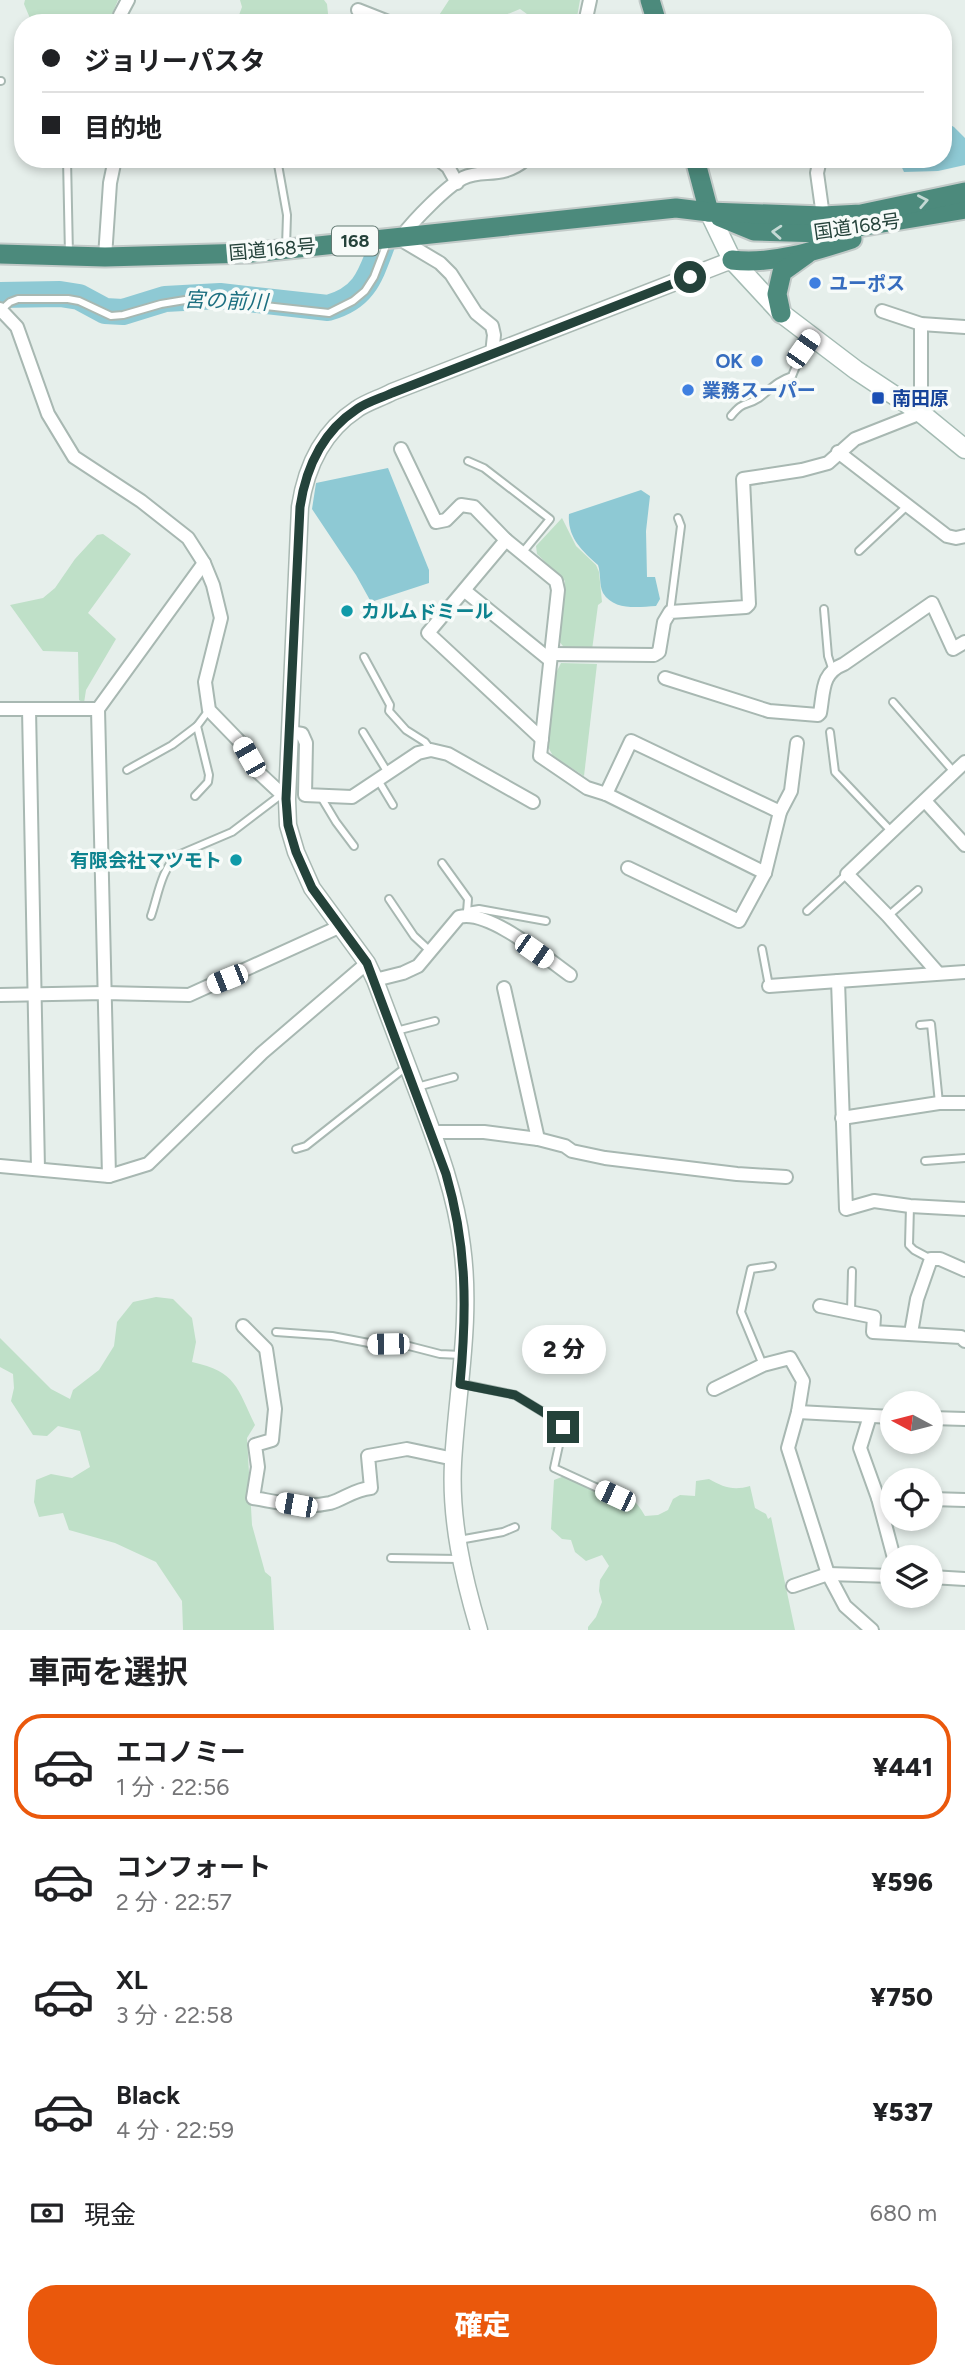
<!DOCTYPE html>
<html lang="ja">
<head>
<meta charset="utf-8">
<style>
	:root { --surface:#fff; --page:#f2f2f2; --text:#202124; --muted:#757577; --line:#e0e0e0; --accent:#ea580c }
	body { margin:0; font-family:Figtree,"Noto Sans JP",sans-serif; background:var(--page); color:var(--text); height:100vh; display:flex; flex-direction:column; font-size:26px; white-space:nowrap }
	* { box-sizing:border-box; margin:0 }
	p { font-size:23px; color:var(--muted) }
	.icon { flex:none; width:38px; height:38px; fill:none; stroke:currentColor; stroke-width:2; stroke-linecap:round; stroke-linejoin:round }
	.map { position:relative; height:1630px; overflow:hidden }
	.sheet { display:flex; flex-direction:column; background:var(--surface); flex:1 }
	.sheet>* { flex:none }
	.top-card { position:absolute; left:14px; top:14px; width:938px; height:154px; border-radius:28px; box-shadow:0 4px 10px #0003; display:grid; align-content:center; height:154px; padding:0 28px; background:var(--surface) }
	.needle { width:46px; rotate:277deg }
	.fabs { position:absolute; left:880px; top:1391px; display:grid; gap:14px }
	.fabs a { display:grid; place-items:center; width:63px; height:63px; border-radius:50%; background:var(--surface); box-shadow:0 4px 10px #0003; font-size:35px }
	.end { position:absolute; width:32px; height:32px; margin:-16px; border:9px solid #24423a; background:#fff; box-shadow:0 0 0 4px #fff }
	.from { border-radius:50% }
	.bubble { position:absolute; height:49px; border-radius:24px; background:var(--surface); box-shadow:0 4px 10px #0003; font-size:23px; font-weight:800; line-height:49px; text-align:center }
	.car { position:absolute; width:21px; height:42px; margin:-21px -10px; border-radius:9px; box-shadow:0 0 5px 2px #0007; background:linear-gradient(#fff 24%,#345 0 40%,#fff 0 76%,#345 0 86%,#fff 0) }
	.top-card b { display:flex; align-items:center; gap:24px; height:66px; font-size:26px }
	.top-card b+b { border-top:2px solid var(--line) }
	.top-card i { width:18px; height:18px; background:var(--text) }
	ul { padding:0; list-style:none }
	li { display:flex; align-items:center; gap:21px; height:105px; margin:0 14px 10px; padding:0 14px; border:4px solid transparent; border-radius:28px }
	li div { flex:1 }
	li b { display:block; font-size:26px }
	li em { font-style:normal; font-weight:800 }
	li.selected { border-color:var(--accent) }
	li>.icon { width:63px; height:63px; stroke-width:1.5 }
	h2 { padding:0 28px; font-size:32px; line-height:84px }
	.pay { display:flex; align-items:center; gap:18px; height:77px; padding:0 28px; font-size:26px }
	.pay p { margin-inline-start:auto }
	.cta { display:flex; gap:14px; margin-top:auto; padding:14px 28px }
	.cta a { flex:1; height:80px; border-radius:28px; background:var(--accent); color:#fff; font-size:28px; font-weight:800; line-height:80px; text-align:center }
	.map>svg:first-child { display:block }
</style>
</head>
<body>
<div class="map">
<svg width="965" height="1630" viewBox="0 0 965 1630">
	<rect width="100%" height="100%" fill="#e6efeb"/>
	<g fill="#bfe0c8">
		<polygon points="25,0 118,0 111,17 112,23 32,23 24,4"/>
		<polygon points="240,0 324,0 327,4 329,23 236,23 242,7"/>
		<polygon points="449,0 580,0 576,23 533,23 534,19 520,9 498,18 497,23 434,23"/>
		<polygon points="562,518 576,546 596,565 599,572 602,602 598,605 592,650 566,650 559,641 565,581 537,554 536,546"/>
		<polygon points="103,534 131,554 88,613 116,639 86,690 84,703 79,700 78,652 43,651 10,605 43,598 55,588 75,559 97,535"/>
		<polygon points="561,663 597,664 584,776 553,756 547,745 556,673"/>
		<path d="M156 1297 173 1299 192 1318 196 1342 192 1362C237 1372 237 1388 255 1425L247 1438 252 1525 265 1572 271 1577 274 1630H183L182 1601 156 1562 115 1543 69 1530 63 1513 39 1517 34 1502 36 1480 51 1474 72 1478 90 1467 80 1431 58 1426 47 1436 33 1435 11 1401 14 1388 13 1374 0 1367V1338L51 1389 70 1399 73 1390 99 1370 114 1346 117 1322 133 1302Z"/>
		<path d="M567 1475C600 1485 627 1482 645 1516L658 1515 668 1510 673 1499 680 1495 695 1496 696 1481 709 1479C723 1487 733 1491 750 1486L755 1508 766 1514 768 1519 771 1517 795 1630H588V1627L596 1617 602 1602 599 1591 600 1580 609 1566 602 1555 586 1561 575 1552 571 1540 562 1539 551 1529 554 1480Z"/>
	</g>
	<g fill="#8ec9d4">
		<polygon points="943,121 954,127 965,138 965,165 938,171 904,172 898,159 943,159"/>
		<polygon points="388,468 429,570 429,583 371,602 356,575 312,509 316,483"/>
		<path d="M641 490 650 496 646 531 647 577H655L660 599 656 606C638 607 614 611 603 593 599 585 601 573 598 565 582 551 567 537 569 514Z"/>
	</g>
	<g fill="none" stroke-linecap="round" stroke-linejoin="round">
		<path stroke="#8ec9d4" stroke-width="26" d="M0 295 60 294 79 297 105 311 123 312 165 299 220 296 328 308C364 298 370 277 382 245"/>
		<g stroke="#a8b8b2" stroke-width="10">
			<g id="service">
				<polyline points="0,81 1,81"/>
				<polyline points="67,159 69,255"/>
				<polyline points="277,159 287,215 286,247"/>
				<polyline points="1,310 10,302 18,299 68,299 79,301 111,316 123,315 161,304 185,300 211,300 329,313 353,301 365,291 374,277 387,243"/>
				<path d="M731 416C744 400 745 407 759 398 771 389 777 381 792 376L803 349 810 339"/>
				<polyline points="468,461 484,468 550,519 522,553"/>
				<polyline points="859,551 907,506"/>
				<polyline points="824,609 828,656 832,668"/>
				<polyline points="670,612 681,526 678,518"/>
				<polyline points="364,657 390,705 389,711 406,730 425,742 431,750"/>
				<polyline points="893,702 954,772"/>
				<polyline points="363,732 388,773"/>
				<polyline points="830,732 835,772 891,831"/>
				<polyline points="127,770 172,745 197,726"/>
				<polyline points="378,780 393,805"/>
				<polyline points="195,796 208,782 209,775 197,726 209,710"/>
				<polyline points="321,797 336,822 354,846"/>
				<polyline points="442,863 468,899 467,912"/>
				<polyline points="389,899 414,936 430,951"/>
				<polyline points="467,911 479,909 546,921"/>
				<polyline points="807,911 847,874"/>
				<path d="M151 916C158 896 161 869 178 855L232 832 282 794"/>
				<polyline points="888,916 918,890"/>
				<polyline points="762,949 769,986"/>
				<polyline points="920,1025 931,1024 939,1103"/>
				<polyline points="396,1031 435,1021"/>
				<polyline points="417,1087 454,1077"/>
				<polyline points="296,1149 306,1146 406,1067"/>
				<polyline points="925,1161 965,1158"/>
				<polyline points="910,1206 909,1245 914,1250 931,1259"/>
				<polyline points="851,1311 852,1271"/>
				<polyline points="276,1332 332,1336 374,1344 409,1346 440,1354 461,1355"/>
				<polyline points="763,1365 741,1312 751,1269 772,1266"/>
				<polyline points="462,1384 515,1395 561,1423 563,1427 554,1468 615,1496"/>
				<polyline points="459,1540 503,1532 515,1527"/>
				<polyline points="391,1558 459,1559"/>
			</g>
		</g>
		<g stroke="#a8b8b2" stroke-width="16">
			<g id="minor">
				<polyline points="358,10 391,23"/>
				<polyline points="119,23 120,15 128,0"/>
				<polyline points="585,23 590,0"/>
				<polyline points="438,159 448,167 457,183"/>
				<polyline points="820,159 817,173 823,216"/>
				<path d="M402 236C414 220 446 187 463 178 484 168 501 180 526 159"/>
				<polyline points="398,238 440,263 451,274 476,313 492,326 494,335 492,354"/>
				<polyline points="105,257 110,183 115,159"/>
				<polyline points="0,309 17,327 48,414 74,457 141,501 188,538 204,563 213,585 221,618 205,682 209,710 241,743 257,771 287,799"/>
				<polyline points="882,311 921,324 965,327"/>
				<polyline points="401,449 436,522 446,520 461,505 474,507 506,540 556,581 558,590 540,756 587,788 606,794 765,873"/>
				<polyline points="838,452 947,536 956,538 965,536"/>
				<polyline points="506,540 428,633 542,739"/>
				<polyline points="465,591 550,660"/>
				<polyline points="550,654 654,655 659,652 664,622 670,612 746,607 749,604 743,479 802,470 828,463 855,439 921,413 921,324"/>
				<path d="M665 678 769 711 818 715 820 713C824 691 821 673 844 664L932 603 953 649 965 642"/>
				<polyline points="0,709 98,709"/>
				<polyline points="29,709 38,1169"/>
				<polyline points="290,732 302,734 306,743 305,795 352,797 418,753 431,750 448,754 533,802"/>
				<polyline points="606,794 631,741 780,812"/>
				<polyline points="925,801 965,845"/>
				<polyline points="628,868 739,921 765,873 780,812 791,791 797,743"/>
				<polyline points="965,972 838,981 846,1209 874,1201 910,1206 965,1209"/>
				<polyline points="938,973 888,916 847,874 965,762"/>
				<path d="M375 980 403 973 418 966 459 917C489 909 546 958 570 975"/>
				<polyline points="769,986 838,981"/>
				<polyline points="504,988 538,1139"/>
				<polyline points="0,995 105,993 189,995 341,926"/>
				<polyline points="842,1118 939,1103 965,1103"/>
				<polyline points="432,1132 484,1132 538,1139 565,1146 572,1151 605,1158 737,1174 786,1177"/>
				<polyline points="0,1166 109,1176 148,1164 262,1053 367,963"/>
				<polyline points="109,1176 98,709 204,563"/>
				<polyline points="820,1306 874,1317 873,1332 961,1337 965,1341"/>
				<path d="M243 1326 266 1349 275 1409 272 1440 255 1445 258 1467 253 1498C278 1502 305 1509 330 1503 344 1499 355 1489 371 1488L368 1456 407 1449 454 1459"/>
				<polyline points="911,1333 917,1299 931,1259 940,1259 965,1270"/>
				<polyline points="714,1389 763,1365 790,1358 803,1381 798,1412 788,1448 828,1574 845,1606 872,1630"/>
				<polyline points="798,1412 892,1417"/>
				<polyline points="870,1416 860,1448 878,1498 894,1558"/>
				<polyline points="931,1418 965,1419"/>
				<polyline points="878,1498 892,1498"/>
				<polyline points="931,1499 965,1500"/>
				<polyline points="931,1577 965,1579"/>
				<polyline points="793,1586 828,1574 892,1576"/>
			</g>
		</g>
		<g stroke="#a8b8b2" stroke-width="19">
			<path id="tertiary" d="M479 1630C463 1576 450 1520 453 1463 457 1391 472 1319 462 1246 456 1195 438 1147 420 1099 405 1059 390 1020 375 980L367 963 312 888 296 852 288 825 287 799 300 507C306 467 322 432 357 409 367 402 381 398 392 392L732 260"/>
		</g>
		<g stroke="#a4bbb3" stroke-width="21">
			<polyline id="secondary" points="709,212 732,260 781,313 856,370 921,413 965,449"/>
		</g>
		<g stroke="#c2cac8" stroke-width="23">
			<g id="trunk">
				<polyline points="650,0 657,23"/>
				<polyline points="695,159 709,212"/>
				<polyline points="720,217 754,231 823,233 965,209"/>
				<polyline points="0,254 105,257 251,253 676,208 709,212 823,216 861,214 965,192"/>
				<path d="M732 260C771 265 815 251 852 239"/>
				<polyline points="781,313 777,294 782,272 807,254"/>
			</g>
		</g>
		<use href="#service" stroke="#fff" stroke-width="6"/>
		<use href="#minor" stroke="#fff" stroke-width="12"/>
		<use href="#tertiary" stroke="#fff" stroke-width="16"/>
		<use href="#secondary" stroke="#fff" stroke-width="18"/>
		<use href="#trunk" stroke="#4c8a7c" stroke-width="19"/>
	</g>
	<defs><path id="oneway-chevron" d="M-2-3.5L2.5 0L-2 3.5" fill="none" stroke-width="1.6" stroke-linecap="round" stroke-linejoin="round" transform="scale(1.75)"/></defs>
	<g stroke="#c4d9d4">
		<use href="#oneway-chevron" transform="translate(923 201) rotate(-11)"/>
		<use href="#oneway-chevron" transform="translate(777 232) rotate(-176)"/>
	</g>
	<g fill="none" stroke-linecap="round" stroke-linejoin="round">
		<path stroke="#24423a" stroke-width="9" d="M563 1427 561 1423 515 1395 460 1384C467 1309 467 1246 446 1174L367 963 312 888 296 852 288 825 286 799 300 507C306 467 322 432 357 409 367 402 381 398 392 393L690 277"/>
	</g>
	<g fill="#3f7fe0" stroke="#f7fbf9" stroke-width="2.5">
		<circle cx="815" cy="283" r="7"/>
		<circle cx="757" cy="361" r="7"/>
		<circle cx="688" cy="390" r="7"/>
	</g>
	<rect fill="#1a4fb4" stroke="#f7fbf9" stroke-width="2.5" x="871" y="391" width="14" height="14" rx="3.5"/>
	<g fill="#0f9aa8" stroke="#f7fbf9" stroke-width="2.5">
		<circle cx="347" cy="611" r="7"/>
		<circle cx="236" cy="860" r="7"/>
	</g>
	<g text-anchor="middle" stroke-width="7" stroke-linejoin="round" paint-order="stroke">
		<rect fill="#f7fbf9" stroke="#637a73" stroke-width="2" x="332" y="226.5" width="46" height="29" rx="5"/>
		<g font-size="18" font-weight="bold" fill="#24423a">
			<text x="355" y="247">168</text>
		</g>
		<g font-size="19" fill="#24423a" stroke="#f7fbf9">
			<text transform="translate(857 226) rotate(-8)" y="7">国道168号</text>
			<text transform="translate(272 249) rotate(-5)" y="7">国道168号</text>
		</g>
		<g font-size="19" font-weight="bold" fill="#366cbe" stroke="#f7fbf9" text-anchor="start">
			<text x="829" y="290">ユーポス</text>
			<text x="743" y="368" text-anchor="end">OK</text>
			<text x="702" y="397">業務スーパー</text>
		</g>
		<g font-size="19" font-weight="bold" fill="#164399" stroke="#f7fbf9" text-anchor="start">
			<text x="892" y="405">南田原</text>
		</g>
		<g font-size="19" font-weight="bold" fill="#0d838f" stroke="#f7fbf9" text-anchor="start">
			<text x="361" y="618">カルムドミール</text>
			<text x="222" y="867" text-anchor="end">有限会社マツモト</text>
		</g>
		<g font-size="21" font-style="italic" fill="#1c6f80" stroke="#f7fbf9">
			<text transform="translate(226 301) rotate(2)" y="7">宮の前川</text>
		</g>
	</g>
</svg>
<div class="fabs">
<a><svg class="needle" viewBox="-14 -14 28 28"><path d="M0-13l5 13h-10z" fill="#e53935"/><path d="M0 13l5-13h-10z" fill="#757577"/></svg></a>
<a><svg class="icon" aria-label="locate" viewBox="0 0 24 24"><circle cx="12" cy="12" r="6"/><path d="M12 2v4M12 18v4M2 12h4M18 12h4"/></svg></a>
<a><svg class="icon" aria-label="layers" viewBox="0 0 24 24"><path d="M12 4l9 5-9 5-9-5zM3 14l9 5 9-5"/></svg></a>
</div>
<i class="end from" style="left:690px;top:277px"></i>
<i class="end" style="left:563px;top:1427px"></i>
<div class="bubble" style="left:522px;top:1325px;width:84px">2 分</div>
<i class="car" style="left:803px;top:349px;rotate:35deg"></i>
<i class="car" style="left:249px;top:757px;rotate:330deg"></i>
<i class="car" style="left:534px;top:951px;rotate:125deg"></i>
<i class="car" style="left:227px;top:979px;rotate:248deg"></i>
<i class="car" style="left:388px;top:1344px;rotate:269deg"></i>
<i class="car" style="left:615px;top:1496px;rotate:295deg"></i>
<i class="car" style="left:296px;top:1505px;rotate:280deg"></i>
<div class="top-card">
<b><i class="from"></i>ジョリーパスタ</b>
<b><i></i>目的地</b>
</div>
</div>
<section class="sheet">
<h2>車両を選択</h2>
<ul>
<li class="selected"><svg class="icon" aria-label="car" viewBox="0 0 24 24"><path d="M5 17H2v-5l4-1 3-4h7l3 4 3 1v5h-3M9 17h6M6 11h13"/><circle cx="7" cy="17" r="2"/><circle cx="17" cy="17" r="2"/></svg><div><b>エコノミー</b><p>1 分 · 22:56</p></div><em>¥441</em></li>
<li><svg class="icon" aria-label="car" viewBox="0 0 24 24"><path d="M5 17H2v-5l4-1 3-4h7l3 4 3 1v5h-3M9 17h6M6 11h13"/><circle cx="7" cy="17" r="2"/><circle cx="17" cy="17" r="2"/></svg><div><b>コンフォート</b><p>2 分 · 22:57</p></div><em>¥596</em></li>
<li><svg class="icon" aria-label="car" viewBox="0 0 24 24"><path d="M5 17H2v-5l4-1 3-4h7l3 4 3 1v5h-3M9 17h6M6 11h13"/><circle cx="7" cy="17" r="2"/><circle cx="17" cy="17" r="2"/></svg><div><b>XL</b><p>3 分 · 22:58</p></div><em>¥750</em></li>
<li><svg class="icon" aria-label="car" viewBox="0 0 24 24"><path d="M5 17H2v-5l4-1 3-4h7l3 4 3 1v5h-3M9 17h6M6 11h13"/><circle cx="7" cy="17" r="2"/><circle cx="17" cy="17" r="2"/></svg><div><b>Black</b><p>4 分 · 22:59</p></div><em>¥537</em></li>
</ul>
<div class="pay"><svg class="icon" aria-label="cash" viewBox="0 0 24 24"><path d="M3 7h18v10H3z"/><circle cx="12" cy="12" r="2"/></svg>現金<p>680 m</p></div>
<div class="cta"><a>確定</a></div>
</section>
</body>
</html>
